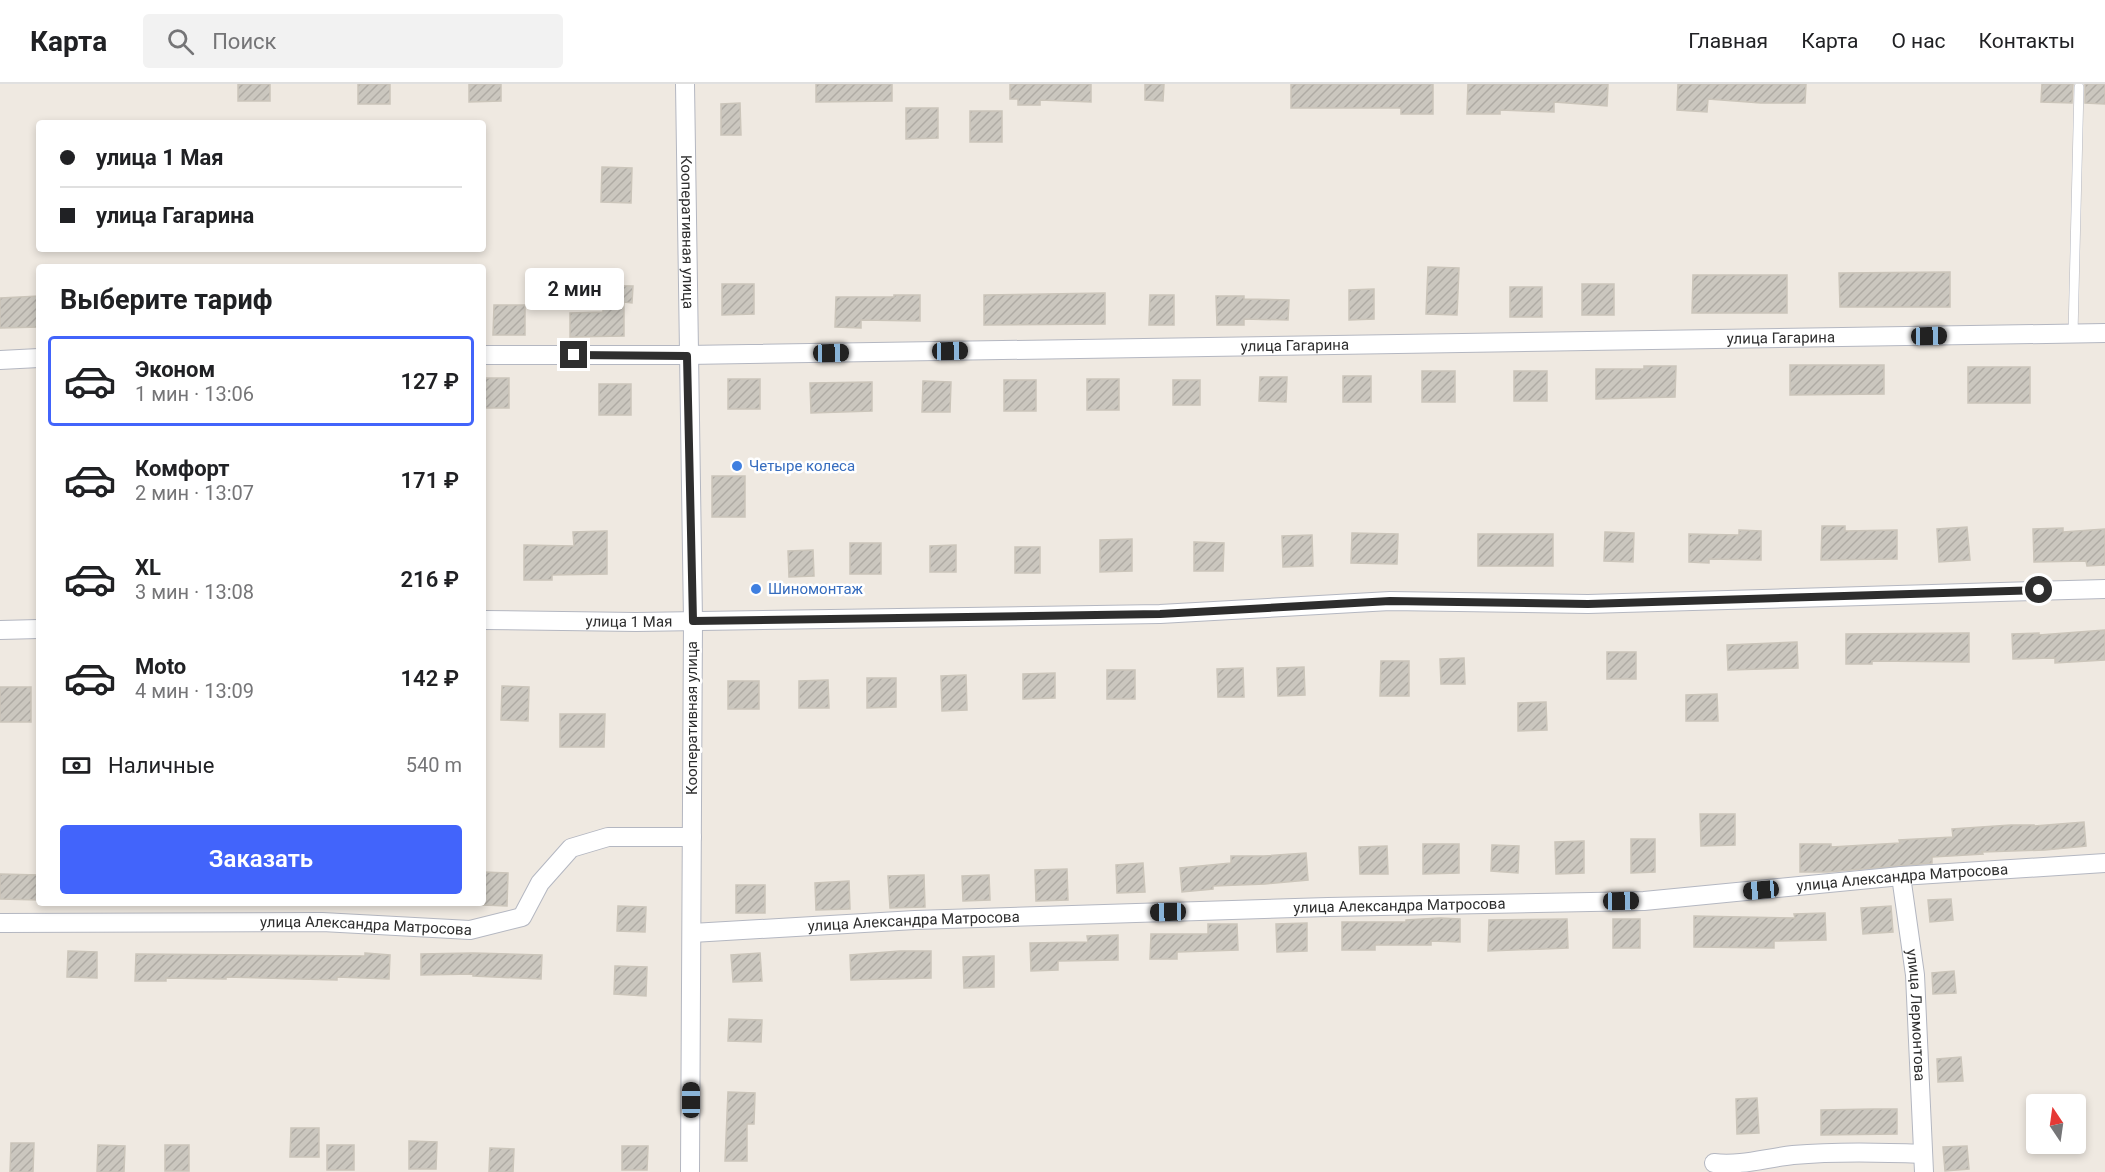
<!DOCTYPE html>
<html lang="ru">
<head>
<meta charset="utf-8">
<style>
	:root { --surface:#fff; --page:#f2f2f2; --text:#202124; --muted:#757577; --line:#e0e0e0; --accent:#4264fb }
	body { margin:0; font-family:Roboto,sans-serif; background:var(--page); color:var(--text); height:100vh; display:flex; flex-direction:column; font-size:22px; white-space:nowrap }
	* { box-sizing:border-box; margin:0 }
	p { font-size:20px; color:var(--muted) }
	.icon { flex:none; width:33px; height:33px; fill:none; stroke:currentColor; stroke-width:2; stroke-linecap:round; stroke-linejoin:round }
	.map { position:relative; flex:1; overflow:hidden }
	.sheet { position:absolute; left:36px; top:180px; width:450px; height:642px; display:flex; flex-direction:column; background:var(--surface); border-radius:6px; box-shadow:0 3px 9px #0003 }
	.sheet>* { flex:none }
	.top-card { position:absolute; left:36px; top:36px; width:450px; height:132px; border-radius:6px; box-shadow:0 3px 9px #0003; display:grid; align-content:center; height:132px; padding:0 24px; background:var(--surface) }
	.needle { width:39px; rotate:347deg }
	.fabs { position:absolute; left:2026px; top:1010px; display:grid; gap:12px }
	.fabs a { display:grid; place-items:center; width:60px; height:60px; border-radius:6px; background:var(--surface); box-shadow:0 3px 9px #0003; font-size:30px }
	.end { position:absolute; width:27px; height:27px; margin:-14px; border:8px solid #2e2e2e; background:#fff; box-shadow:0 0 0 3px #fff }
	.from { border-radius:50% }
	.bubble { position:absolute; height:42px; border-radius:6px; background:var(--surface); box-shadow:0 3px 9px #0003; font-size:20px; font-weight:600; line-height:42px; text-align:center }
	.car { position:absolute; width:18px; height:36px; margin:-18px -9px; border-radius:8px; box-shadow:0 0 4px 2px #0007; background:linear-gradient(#222 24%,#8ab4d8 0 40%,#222 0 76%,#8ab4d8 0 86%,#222 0) }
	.top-card b { display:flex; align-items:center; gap:21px; height:57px; font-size:22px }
	.top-card b+b { border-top:2px solid var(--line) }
	.top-card i { width:15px; height:15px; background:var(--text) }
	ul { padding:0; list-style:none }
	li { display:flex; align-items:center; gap:18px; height:90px; margin:0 12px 9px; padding:0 12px; border:3px solid transparent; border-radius:6px }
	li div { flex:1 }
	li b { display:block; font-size:22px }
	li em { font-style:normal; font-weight:600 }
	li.current { border-color:var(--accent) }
	li>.icon { width:54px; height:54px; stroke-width:1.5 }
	h2 { padding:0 24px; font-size:27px; line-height:72px }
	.pay { display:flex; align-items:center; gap:15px; height:66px; padding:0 24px; font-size:22px }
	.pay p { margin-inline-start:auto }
	.cta { display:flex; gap:12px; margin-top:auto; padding:12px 24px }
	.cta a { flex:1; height:69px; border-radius:6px; background:var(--accent); color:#fff; font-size:24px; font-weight:600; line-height:69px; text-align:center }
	header { display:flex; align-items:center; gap:36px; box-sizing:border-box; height:84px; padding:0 30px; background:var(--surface); border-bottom:2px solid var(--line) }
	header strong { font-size:28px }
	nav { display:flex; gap:33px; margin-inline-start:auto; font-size:21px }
	.search { width:420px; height:54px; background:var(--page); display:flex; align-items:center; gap:15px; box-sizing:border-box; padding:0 21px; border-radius:6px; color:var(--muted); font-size:22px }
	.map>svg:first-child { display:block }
</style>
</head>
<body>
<header>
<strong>Карта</strong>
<div class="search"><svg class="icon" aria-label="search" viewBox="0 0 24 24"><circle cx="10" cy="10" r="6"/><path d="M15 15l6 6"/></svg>Поиск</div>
<nav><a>Главная</a><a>Карта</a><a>О нас</a><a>Контакты</a></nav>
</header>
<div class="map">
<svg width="2105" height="1088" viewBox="0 0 2105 1088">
	<defs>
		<pattern id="building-hatch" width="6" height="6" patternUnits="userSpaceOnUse" patternTransform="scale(1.5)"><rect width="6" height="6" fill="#cbc7bf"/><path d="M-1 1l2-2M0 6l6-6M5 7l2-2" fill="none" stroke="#afaba4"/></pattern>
	</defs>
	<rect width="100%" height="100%" fill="#efe9e1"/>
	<g fill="url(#building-hatch)" stroke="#cbc5ba" stroke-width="1.5">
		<rect x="238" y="0" width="32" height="17"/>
		<rect x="358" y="0" width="32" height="20"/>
		<polygon points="469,0 501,0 501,17 469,18"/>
		<polygon points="816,0 892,0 892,17 816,18"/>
		<polygon points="1010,0 1091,0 1091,18 1040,16 1040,21 1018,21 1018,15 1010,15"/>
		<polygon points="1145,0 1164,0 1163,17 1145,16"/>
		<polygon points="1291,0 1433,0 1433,30 1401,30 1401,24 1291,24"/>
		<polygon points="1468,0 1608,0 1607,22 1554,18 1554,28 1500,26 1500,30 1467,30"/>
		<polygon points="1678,0 1806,0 1805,19 1761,19 1708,15 1707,28 1677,26"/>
		<polygon points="2042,0 2073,0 2072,19 2041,18"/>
		<polygon points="2085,0 2105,0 2105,20 2085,19"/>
		<polygon points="740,19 741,51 721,51 721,20"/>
		<polygon points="906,24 938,24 938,54 906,55"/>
		<rect x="970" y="27" width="32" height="31"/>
		<polygon points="602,83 632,84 631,119 601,118"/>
		<polygon points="1428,183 1459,184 1457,231 1426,230"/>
		<polygon points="1950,188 1950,223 1840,223 1839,189"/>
		<polygon points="1693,191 1787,191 1787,229 1692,229"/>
		<polygon points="722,200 754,200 754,230 722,231"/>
		<rect x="1582" y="200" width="32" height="31"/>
		<polygon points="576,201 633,202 632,219 624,218 624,252 570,253 570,229 603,228 603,218 576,217"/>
		<rect x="1510" y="203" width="32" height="30"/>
		<polygon points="1374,205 1374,235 1349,236 1349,206"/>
		<polygon points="1105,209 1105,240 984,241 984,211"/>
		<polygon points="894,211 920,211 920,237 861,236 861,244 835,243 836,213 894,213"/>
		<polygon points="1150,211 1174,211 1174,241 1149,241"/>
		<polygon points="39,212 39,243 0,244 0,214"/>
		<polygon points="1216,212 1244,212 1244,215 1289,216 1288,236 1244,235 1244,241 1217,241"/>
		<polygon points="494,221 525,221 525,251 493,251"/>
		<polygon points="1790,281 1884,281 1884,310 1790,311"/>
		<polygon points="1644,282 1676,282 1675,313 1596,315 1596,285 1644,285"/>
		<rect x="1968" y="283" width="62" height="36"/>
		<rect x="1422" y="287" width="33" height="31"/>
		<rect x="1514" y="287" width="33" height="30"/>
		<rect x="1343" y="292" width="28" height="26"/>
		<polygon points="1260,293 1287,293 1286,318 1259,317"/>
		<rect x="483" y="294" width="26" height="30"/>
		<rect x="728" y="295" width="32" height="30"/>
		<rect x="1087" y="295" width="32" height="31"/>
		<rect x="1004" y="296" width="32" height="31"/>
		<rect x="1173" y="296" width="27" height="25"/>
		<polygon points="923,297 951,298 950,328 922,328"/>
		<polygon points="872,298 872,327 811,329 810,299"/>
		<rect x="599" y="300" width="32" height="31"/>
		<rect x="712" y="392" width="33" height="41"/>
		<polygon points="1822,442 1845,442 1845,447 1897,446 1897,475 1821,476"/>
		<polygon points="1967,443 1970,476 1939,478 1937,445"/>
		<polygon points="2063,444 2063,448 2105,445 2105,481 2087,482 2086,477 2034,478 2033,445"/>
		<polygon points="1739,446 1761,447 1761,476 1709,475 1709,479 1689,478 1689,450 1739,451"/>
		<polygon points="607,447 607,490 552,491 552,496 524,496 524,461 574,462 573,448"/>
		<polygon points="1605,448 1634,449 1633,478 1604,477"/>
		<polygon points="1352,449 1398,450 1397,480 1351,479"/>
		<rect x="1478" y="450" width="75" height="32"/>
		<polygon points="1312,451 1313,482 1283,483 1282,452"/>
		<polygon points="1132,455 1132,487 1100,488 1100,456"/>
		<polygon points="1194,458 1224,459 1223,487 1194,487"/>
		<rect x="850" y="459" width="31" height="31"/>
		<polygon points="956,461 956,488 930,488 930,462"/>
		<rect x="1015" y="463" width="25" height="26"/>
		<polygon points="813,466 814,492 789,493 788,467"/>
		<polygon points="2105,546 2105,576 2055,579 2055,574 2013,575 2012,550 2039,549 2039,551"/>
		<polygon points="1969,549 1969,578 1872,577 1872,580 1846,580 1846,550"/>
		<polygon points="1797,558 1798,584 1728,586 1727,561"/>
		<rect x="1607" y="568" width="29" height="27"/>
		<polygon points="1464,574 1465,600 1441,600 1440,575"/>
		<polygon points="1381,577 1409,577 1409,612 1380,612"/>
		<polygon points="1304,583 1305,611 1278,612 1277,584"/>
		<polygon points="1243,584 1244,613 1218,613 1217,585"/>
		<rect x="1107" y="586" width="28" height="29"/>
		<polygon points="1055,589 1055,614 1023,615 1023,590"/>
		<polygon points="966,591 967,626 942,627 941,592"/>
		<polygon points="867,594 896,594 896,623 867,624"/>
		<polygon points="828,596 829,624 799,624 799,597"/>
		<rect x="728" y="597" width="31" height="28"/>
		<polygon points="502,602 529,603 528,637 501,636"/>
		<rect x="0" y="603" width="31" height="35"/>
		<polygon points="1717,610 1718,637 1686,637 1686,611"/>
		<polygon points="1546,618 1547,646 1518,647 1518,619"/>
		<polygon points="560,630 605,630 604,663 560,663"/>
		<polygon points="1700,730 1735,730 1735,761 1701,762"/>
		<polygon points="2084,738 2086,762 2045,766 1982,768 1983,770 1932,773 1932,779 1828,788 1800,788 1800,760 1831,760 1831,763 1900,759 1899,756 1953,753 1952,745 2011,741 2034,741 2034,742"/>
		<polygon points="1631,755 1655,755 1655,788 1631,789"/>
		<polygon points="1584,757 1584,789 1556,790 1555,758"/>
		<polygon points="1423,760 1459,760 1459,789 1423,790"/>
		<polygon points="1492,761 1519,762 1518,789 1491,787"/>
		<polygon points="1387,762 1388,790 1360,790 1359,763"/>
		<polygon points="1306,769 1308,796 1265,800 1213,802 1213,805 1182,808 1180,784 1231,779 1231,772 1264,772"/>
		<polygon points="1143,779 1145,808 1117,809 1116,781"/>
		<polygon points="1067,785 1068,816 1036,817 1035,786"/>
		<polygon points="483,788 508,789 507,822 483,821"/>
		<polygon points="0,790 39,791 39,816 0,815"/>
		<polygon points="924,791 925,823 890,824 888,792"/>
		<polygon points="989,791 990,816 963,817 962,792"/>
		<polygon points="849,797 850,825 816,826 815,799"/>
		<rect x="736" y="801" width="29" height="28"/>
		<polygon points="1951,815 1953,836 1930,838 1928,816"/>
		<polygon points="618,822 646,823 645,848 617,847"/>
		<polygon points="1891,822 1893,848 1863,850 1861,824"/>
		<polygon points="1825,829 1826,856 1774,857 1774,864 1694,863 1694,832 1795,834 1794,830"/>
		<polygon points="1440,834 1460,835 1460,858 1431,857 1431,861 1375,861 1375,866 1342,866 1342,838 1406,838 1406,836"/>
		<polygon points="1567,835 1568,864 1488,867 1489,836"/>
		<rect x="1613" y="835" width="27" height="29"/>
		<polygon points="1307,839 1307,867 1277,868 1276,840"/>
		<polygon points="1208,840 1237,840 1238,866 1177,868 1177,875 1150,875 1151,850 1208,850"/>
		<polygon points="1118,851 1118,876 1058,877 1058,886 1031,887 1030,859 1088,858 1087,852"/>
		<polygon points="68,867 97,868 97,894 67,893"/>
		<polygon points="900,867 931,867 931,894 851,896 850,871"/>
		<polygon points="365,869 390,871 389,895 337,893 337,896 226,893 226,895 166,894 166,897 135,897 136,870 365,872"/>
		<polygon points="473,869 542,871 541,895 473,892 473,890 421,891 421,870"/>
		<polygon points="760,869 762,897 733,898 731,871"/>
		<polygon points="994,872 994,903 964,904 963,873"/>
		<polygon points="615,882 647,883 646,912 614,910"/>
		<polygon points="1954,887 1956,909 1933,910 1932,889"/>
		<polygon points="729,935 762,936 761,958 728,957"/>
		<polygon points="1961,973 1963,997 1938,998 1937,975"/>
		<polygon points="728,1008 755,1009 754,1040 747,1040 747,1077 725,1077"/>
		<polygon points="1757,1014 1759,1049 1737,1050 1736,1015"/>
		<polygon points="1874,1025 1897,1025 1897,1050 1821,1051 1821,1026"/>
		<polygon points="291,1044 319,1044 319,1073 290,1073"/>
		<polygon points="409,1057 437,1058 436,1085 409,1085"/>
		<polygon points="11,1059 34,1059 33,1088 10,1088"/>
		<polygon points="98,1061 125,1062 124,1088 97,1088"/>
		<rect x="165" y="1061" width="24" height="26"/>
		<rect x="327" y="1061" width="27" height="25"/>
		<polygon points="622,1062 648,1062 647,1086 622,1086"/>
		<polygon points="1967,1062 1969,1085 1945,1087 1943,1063"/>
		<polygon points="490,1064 514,1065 513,1088 489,1088"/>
	</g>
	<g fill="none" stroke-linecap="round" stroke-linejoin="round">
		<g stroke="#b4b7c1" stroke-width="10">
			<polyline id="lane" points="2073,250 2079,3"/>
		</g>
		<g stroke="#b4b7c1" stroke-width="20">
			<g id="street">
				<path id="s1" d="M685 0 693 537 690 1088"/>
				<path id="s2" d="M483 271H687L2105 249"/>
				<polyline points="0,276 39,274"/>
				<path id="s3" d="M483 536 636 538 1160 530 1390 517 1588 520 2105 505"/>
				<polyline points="0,546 39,545"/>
				<path id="s4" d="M1901 792 1915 891 1924 1088"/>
				<path id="s5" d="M0 839 322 838 470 846 522 833 540 799 571 764 608 753H692"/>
				<path id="s6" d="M692 849 915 836 1328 823 1644 817 1901 792 2105 779"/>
				<path d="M1714 1079C1742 1082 1765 1074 1793 1071 1838 1067 1878 1068 1923 1070"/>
			</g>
		</g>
		<use href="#lane" stroke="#fff" stroke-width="9"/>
		<use href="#street" stroke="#fff" stroke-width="18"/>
	</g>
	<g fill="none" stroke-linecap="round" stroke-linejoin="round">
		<polyline stroke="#2e2e2e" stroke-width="8" points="574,271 687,272 693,537 1160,530 1390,517 1588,520 2039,506"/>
	</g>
	<g fill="#3f7fe0" stroke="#fff" stroke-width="2">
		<circle cx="737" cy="382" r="6"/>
		<circle cx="756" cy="505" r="6"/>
	</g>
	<g text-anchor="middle" stroke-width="5" stroke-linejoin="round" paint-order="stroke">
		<g font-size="15" fill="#2e2e2e" stroke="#fff">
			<text dy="5" stroke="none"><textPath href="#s1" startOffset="148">Кооперативная улица</textPath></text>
			<text dy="5" stroke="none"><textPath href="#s2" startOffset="1298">улица Гагарина</textPath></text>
			<text dy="5" stroke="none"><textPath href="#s2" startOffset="812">улица Гагарина</textPath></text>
			<text dy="5" stroke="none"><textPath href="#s3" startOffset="146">улица 1 Мая</textPath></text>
			<text transform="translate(692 634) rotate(-90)" y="5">Кооперативная улица</text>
			<text dy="5" stroke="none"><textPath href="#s6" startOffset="1212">улица Александра Матросова</textPath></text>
			<text dy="5" stroke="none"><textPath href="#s6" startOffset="708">улица Александра Матросова</textPath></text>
			<text dy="5" stroke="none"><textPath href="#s6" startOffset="222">улица Александра Матросова</textPath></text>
			<text dy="5" stroke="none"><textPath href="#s5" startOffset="366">улица Александра Матросова</textPath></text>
			<text dy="5" stroke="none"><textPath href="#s4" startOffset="140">улица Лермонтова</textPath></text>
		</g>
		<g font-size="15" fill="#366cbe" stroke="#fff" text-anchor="start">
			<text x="749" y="387">Четыре колеса</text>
			<text x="768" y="510">Шиномонтаж</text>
		</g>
	</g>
</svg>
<div class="fabs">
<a><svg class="needle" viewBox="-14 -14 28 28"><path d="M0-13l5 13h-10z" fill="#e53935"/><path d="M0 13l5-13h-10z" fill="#757577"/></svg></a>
</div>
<i class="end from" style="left:2039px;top:506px"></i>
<i class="end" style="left:574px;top:271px"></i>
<div class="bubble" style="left:525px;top:184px;width:99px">2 мин</div>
<i class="car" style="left:1929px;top:252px;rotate:89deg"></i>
<i class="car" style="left:950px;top:267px;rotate:89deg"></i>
<i class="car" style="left:831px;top:269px;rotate:89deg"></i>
<i class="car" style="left:1761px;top:806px;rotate:265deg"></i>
<i class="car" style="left:1621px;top:817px;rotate:89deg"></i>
<i class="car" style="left:1168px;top:828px;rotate:269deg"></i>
<i class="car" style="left:691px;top:1016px;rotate:0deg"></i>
<div class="top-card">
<b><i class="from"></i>улица 1 Мая</b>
<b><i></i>улица Гагарина</b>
</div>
<section class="sheet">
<h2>Выберите тариф</h2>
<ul>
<li class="current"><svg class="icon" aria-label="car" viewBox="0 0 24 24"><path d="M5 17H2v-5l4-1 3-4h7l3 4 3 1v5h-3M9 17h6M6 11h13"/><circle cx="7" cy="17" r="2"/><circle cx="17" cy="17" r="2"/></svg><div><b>Эконом</b><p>1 мин · 13:06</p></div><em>127 ₽</em></li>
<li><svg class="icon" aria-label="car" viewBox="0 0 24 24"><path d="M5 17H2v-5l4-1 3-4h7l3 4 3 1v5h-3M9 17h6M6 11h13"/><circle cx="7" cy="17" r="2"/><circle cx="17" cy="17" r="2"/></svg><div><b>Комфорт</b><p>2 мин · 13:07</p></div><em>171 ₽</em></li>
<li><svg class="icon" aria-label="car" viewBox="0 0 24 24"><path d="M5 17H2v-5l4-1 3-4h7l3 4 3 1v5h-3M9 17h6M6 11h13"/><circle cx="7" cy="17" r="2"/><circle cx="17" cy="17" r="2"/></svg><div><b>XL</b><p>3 мин · 13:08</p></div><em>216 ₽</em></li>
<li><svg class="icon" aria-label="car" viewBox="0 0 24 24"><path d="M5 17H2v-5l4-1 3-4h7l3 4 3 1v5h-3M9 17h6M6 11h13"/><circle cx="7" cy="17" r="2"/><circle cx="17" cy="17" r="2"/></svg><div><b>Moto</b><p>4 мин · 13:09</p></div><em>142 ₽</em></li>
</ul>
<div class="pay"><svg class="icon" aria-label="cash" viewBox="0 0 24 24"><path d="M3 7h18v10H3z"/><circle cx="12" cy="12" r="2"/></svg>Наличные<p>540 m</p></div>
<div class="cta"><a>Заказать</a></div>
</section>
</div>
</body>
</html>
